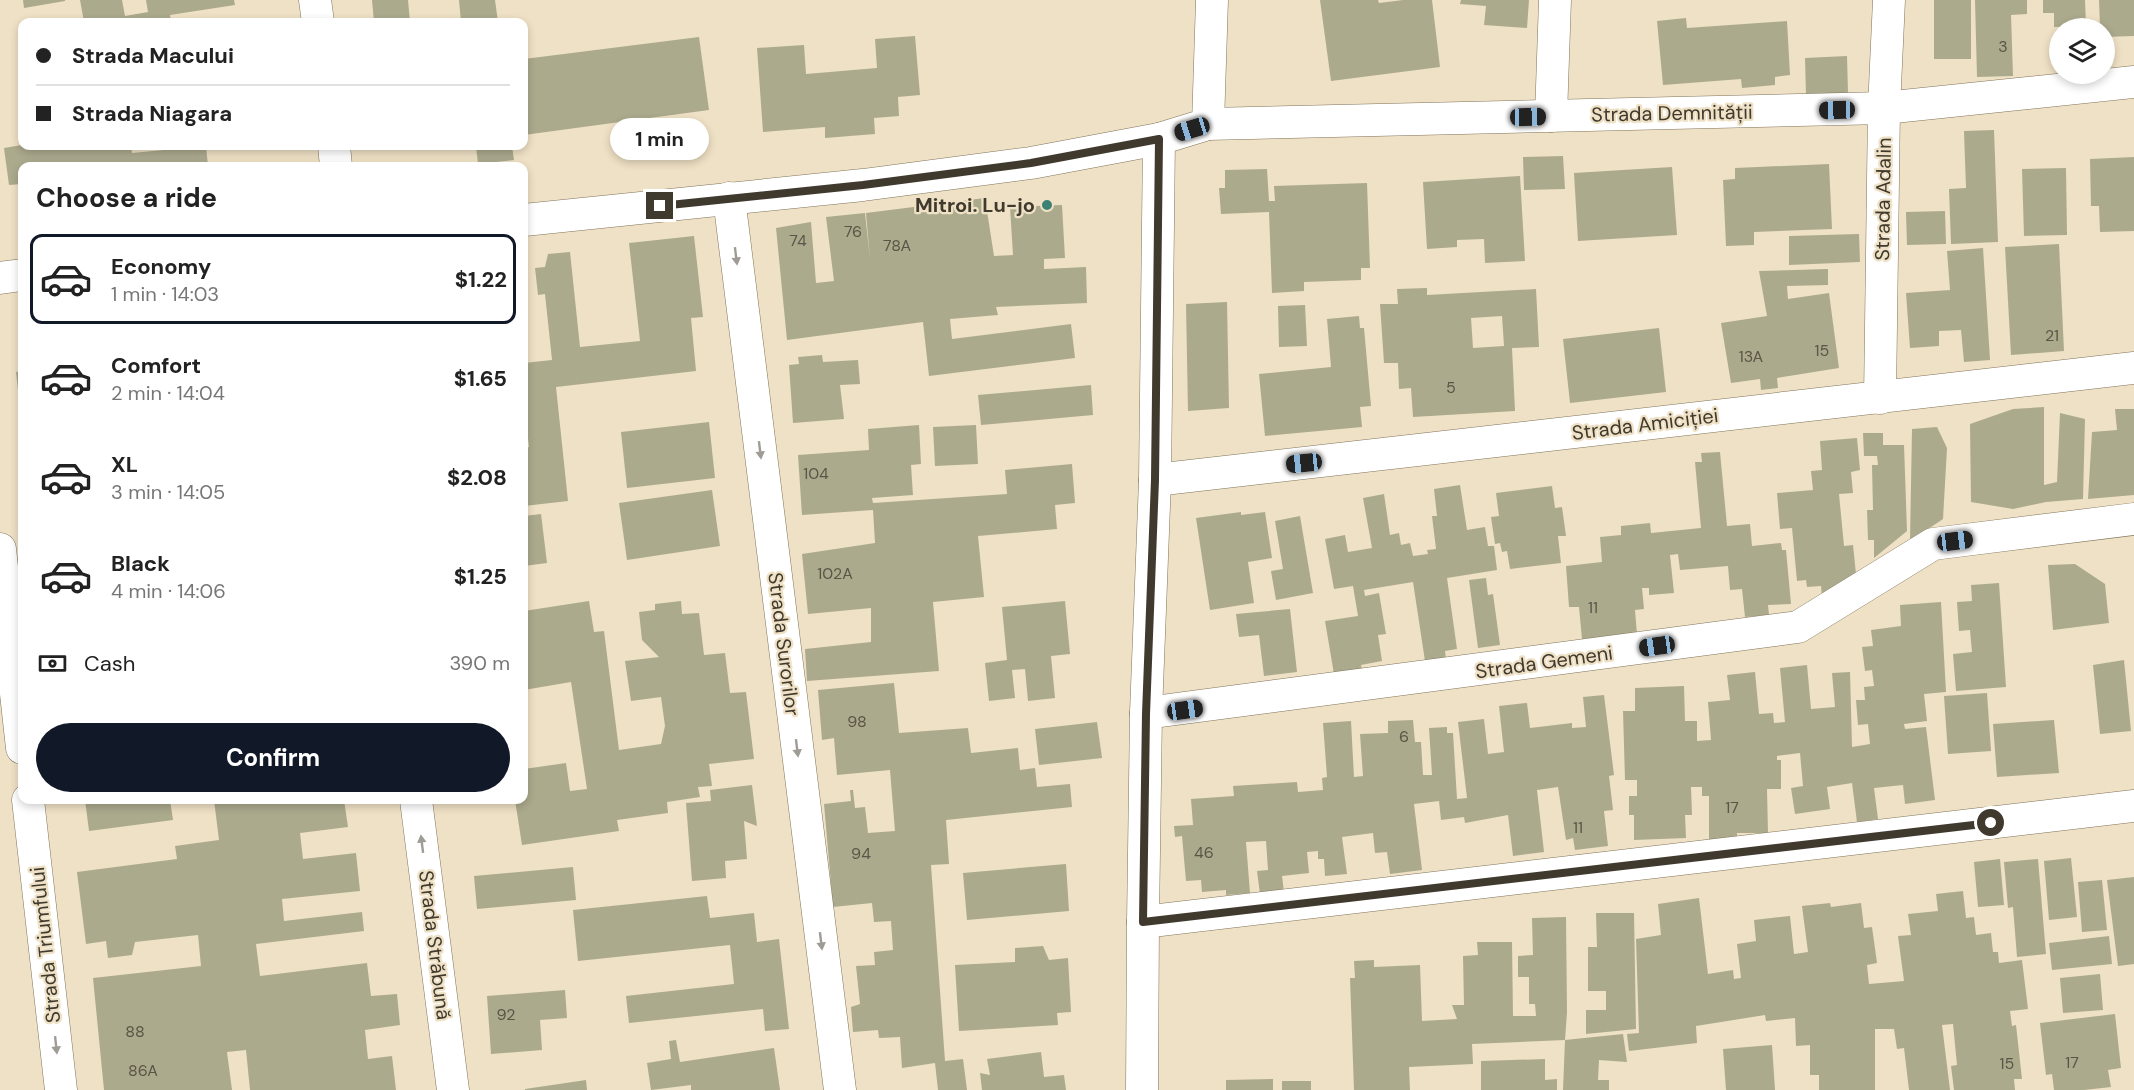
<!DOCTYPE html>
<html lang="en">
<head>
<meta charset="utf-8">
<style>
	:root { --surface:#fff; --page:#f6f6f6; --text:#222; --muted:#767676; --line:#e0e0e0; --accent:#111827 }
	body { margin:0; font-family:"DM Sans",sans-serif; background:var(--page); color:var(--text); height:100vh; display:flex; flex-direction:column; font-size:22px; white-space:nowrap }
	* { box-sizing:border-box; margin:0 }
	p { font-size:20px; color:var(--muted) }
	.icon { flex:none; width:33px; height:33px; fill:none; stroke:currentColor; stroke-width:2; stroke-linecap:round; stroke-linejoin:round }
	.map { position:relative; flex:1; overflow:hidden }
	.details { position:absolute; left:18px; top:162px; width:510px; height:642px; display:flex; flex-direction:column; background:var(--surface); border-radius:12px; box-shadow:0 3px 9px #0003 }
	.details>* { flex:none }
	.guide { position:absolute; left:18px; top:18px; width:510px; height:132px; border-radius:12px; box-shadow:0 3px 9px #0003; display:grid; align-content:center; height:132px; padding:0 18px; background:var(--surface) }
	.fabs { position:absolute; left:2049px; top:18px; display:grid; gap:12px }
	.fabs a { display:grid; place-items:center; width:66px; height:66px; border-radius:50%; background:var(--surface); box-shadow:0 3px 9px #0003; font-size:30px }
	.end { position:absolute; width:27px; height:27px; margin:-14px; border:8px solid #3f392e; background:#fff; box-shadow:0 0 0 3px #fff }
	.from { border-radius:50% }
	.bubble { position:absolute; height:42px; border-radius:21px; background:var(--surface); box-shadow:0 3px 9px #0003; font-size:20px; font-weight:700; line-height:42px; text-align:center }
	.car { position:absolute; width:18px; height:36px; margin:-18px -9px; border-radius:8px; box-shadow:0 0 4px 2px #0007; background:linear-gradient(#222 24%,#8ab4d8 0 40%,#222 0 76%,#8ab4d8 0 86%,#222 0) }
	.guide b { display:flex; align-items:center; gap:21px; height:57px; font-size:22px }
	.guide b+b { border-top:2px solid var(--line) }
	.guide i { width:15px; height:15px; background:var(--text) }
	ul { padding:0; list-style:none }
	li { display:flex; align-items:center; gap:18px; height:90px; margin:0 12px 9px; padding:0 6px; border:3px solid transparent; border-radius:12px }
	li div { flex:1 }
	li b { display:block; font-size:22px }
	li em { font-style:normal; font-weight:700 }
	li.current { border-color:var(--accent) }
	li>.icon { width:54px; height:54px; stroke-width:1.5 }
	h2 { padding:0 18px; font-size:27px; line-height:72px }
	.pay { display:flex; align-items:center; gap:15px; height:66px; padding:0 18px; font-size:22px }
	.pay p { margin-inline-start:auto }
	.primary-button { display:flex; gap:12px; margin-top:auto; padding:12px 18px }
	.primary-button a { flex:1; height:69px; border-radius:36px; background:var(--accent); color:#fff; font-size:24px; font-weight:700; line-height:69px; text-align:center }
	.map>svg:first-child { display:block }
</style>
</head>
<body>
<div class="map">
<svg width="2134" height="1090" viewBox="0 0 2134 1090">
	<rect width="100%" height="100%" fill="#efe1c5"/>
	<g fill="#acaa8d" fill-rule="evenodd">
		<polygon points="23,0 65,0 65,1 24,8"/>
		<polygon points="80,0 122,0 125,16 148,12 146,0 234,0 235,5 170,15 171,22 84,22"/>
		<polygon points="372,0 408,0 410,22 374,22"/>
		<polygon points="459,0 495,0 498,22 461,22"/>
		<polygon points="1320,0 1378,0 1379,3 1403,0 1432,0 1440,67 1331,81"/>
		<polygon points="1461,0 1529,0 1527,28 1484,25 1486,6 1460,4"/>
		<rect x="1934" y="0" width="37" height="59"/>
		<polygon points="1975,0 2027,0 2027,14 2011,15 2013,76 1977,77"/>
		<polygon points="2043,0 2085,0 2086,26 2054,27 2054,13 2043,13"/>
		<polygon points="2099,0 2134,0 2134,36 2104,37 2104,28 2100,28"/>
		<polygon points="1686,18 1687,28 1787,21 1790,75 1775,77 1775,85 1742,88 1741,79 1663,85 1657,21"/>
		<polygon points="915,36 920,95 898,97 899,116 874,118 875,134 825,138 825,127 763,132 757,48 804,45 806,74 877,68 875,39"/>
		<polygon points="699,37 709,110 524,135 524,59"/>
		<polygon points="1847,56 1848,93 1806,95 1805,58"/>
		<polygon points="1994,130 1998,242 1951,244 1949,189 1966,188 1964,131"/>
		<polygon points="22,145 131,146 132,153 206,146 208,166 22,166 22,184 9,185 4,148"/>
		<polygon points="476,146 512,146 514,160 478,164"/>
		<polygon points="1563,156 1565,189 1524,190 1523,157"/>
		<polygon points="2134,157 2134,231 2100,232 2099,206 2091,206 2090,159"/>
		<polygon points="1829,164 1832,229 1754,232 1754,245 1726,246 1723,180 1735,179 1735,168"/>
		<polygon points="1672,167 1677,235 1578,241 1574,173"/>
		<polygon points="2066,168 2067,235 2024,236 2022,169"/>
		<polygon points="1267,169 1269,201 1275,201 1274,186 1367,183 1370,268 1361,268 1361,280 1304,282 1304,291 1272,293 1269,212 1221,214 1219,188 1225,188 1225,170"/>
		<polygon points="1520,176 1525,261 1485,263 1484,239 1457,240 1457,247 1427,249 1423,182"/>
		<polygon points="985,198 994,256 1013,255 1010,207 1062,205 1065,258 1044,259 1044,269 1086,267 1087,303 996,307 998,315 950,319 952,339 1071,324 1075,358 929,376 923,322 787,340 776,228 811,222 816,283 834,281 826,217 865,213 870,259 866,213"/>
		<polygon points="1945,211 1946,244 1907,245 1906,212"/>
		<polygon points="1859,234 1860,262 1789,265 1789,236"/>
		<polygon points="694,236 703,317 691,318 696,371 556,387 568,501 524,506 524,448 529,447 528,438 524,438 524,363 552,360 545,294 538,295 535,268 545,267 548,254 570,252 580,347 640,341 629,243"/>
		<polygon points="2059,244 2064,351 2011,355 2005,247"/>
		<polygon points="1983,248 1990,360 1964,362 1961,330 1939,331 1939,346 1910,348 1906,293 1950,290 1947,251"/>
		<polygon points="1828,269 1828,285 1787,286 1788,299 1829,293 1839,368 1777,378 1778,388 1761,390 1760,379 1731,383 1721,323 1767,316 1759,271"/>
		<path d="M1427 288V295L1536 289 1539 347 1512 348 1515 411 1413 417 1411 388 1399 389 1398 363H1384L1380 304H1398L1397 289ZM1502 316 1504 346 1473 348 1471 318Z"/>
		<polygon points="1227,302 1229,408 1188,411 1186,304"/>
		<polygon points="1305,305 1307,346 1279,347 1278,306"/>
		<polygon points="1359,316 1360,328 1364,328 1371,406 1360,407 1362,427 1265,436 1259,374 1331,367 1327,319"/>
		<polygon points="1659,328 1666,392 1570,403 1563,339"/>
		<polygon points="822,355 823,362 858,360 860,384 840,385 844,419 793,423 789,365 799,364 798,357"/>
		<polygon points="22,371 22,417 21,417 16,372"/>
		<polygon points="1091,385 1093,415 981,425 978,395"/>
		<polygon points="2044,407 2044,485 2057,482 2060,413 2085,419 2083,499 2046,502 2013,509 1971,502 1970,424 2013,409"/>
		<polygon points="2115,409 2134,409 2134,495 2088,499 2092,432 2117,430"/>
		<polygon points="709,422 715,478 627,488 621,432"/>
		<polygon points="919,425 921,464 911,465 913,495 872,498 873,503 1007,494 1005,470 1072,464 1075,503 1055,505 1057,529 978,536 984,597 933,602 939,671 807,681 805,649 871,642 871,608 808,614 802,554 875,543 873,510 802,515 798,455 869,450 868,429"/>
		<polygon points="976,425 978,464 935,466 933,427"/>
		<polygon points="1937,427 1947,448 1943,519 1910,541 1912,429"/>
		<polygon points="1863,433 1883,433 1883,445 1904,445 1907,531 1874,558 1874,540 1868,540 1867,510 1873,510 1872,465 1878,465 1877,456 1864,456"/>
		<polygon points="1857,438 1860,470 1851,472 1853,493 1839,494 1844,546 1853,545 1856,574 1822,597 1821,586 1807,587 1806,580 1797,581 1792,528 1780,529 1777,493 1813,490 1811,471 1822,470 1820,441"/>
		<polygon points="1720,452 1727,526 1750,524 1752,546 1781,543 1782,550 1786,550 1791,604 1768,605 1769,615 1745,617 1742,589 1730,590 1728,566 1680,570 1678,554 1670,555 1674,593 1649,595 1649,588 1642,588 1644,609 1635,610 1637,635 1582,639 1579,607 1569,607 1566,566 1602,562 1600,537 1621,535 1621,526 1650,523 1651,533 1701,528 1695,462 1702,462 1701,453"/>
		<polygon points="1460,485 1467,530 1485,527 1488,546 1494,546 1497,570 1447,578 1457,649 1445,651 1446,659 1425,661 1413,582 1364,590 1365,596 1379,593 1386,634 1378,635 1382,661 1361,665 1362,669 1334,674 1325,621 1358,616 1353,586 1334,589 1325,539 1345,535 1348,552 1372,548 1363,498 1384,494 1390,535 1399,533 1401,545 1410,543 1413,556 1428,554 1427,550 1436,549 1432,516 1437,516 1434,489"/>
		<polygon points="1552,486 1555,508 1562,507 1566,536 1558,536 1561,563 1510,569 1507,551 1502,552 1500,543 1495,544 1491,517 1499,516 1496,493"/>
		<polygon points="712,490 720,546 627,560 619,503"/>
		<polygon points="1241,512 1241,515 1265,512 1272,558 1248,562 1254,603 1210,610 1196,518"/>
		<polygon points="541,514 547,563 524,566 524,516"/>
		<polygon points="1300,516 1313,593 1276,600 1271,571 1283,569 1275,521"/>
		<polygon points="22,557 22,593 21,593 17,558"/>
		<polygon points="2075,564 2105,584 2109,623 2053,630 2048,565"/>
		<polygon points="1486,578 1488,595 1493,594 1500,645 1478,648 1469,580"/>
		<polygon points="1999,583 2006,687 1956,691 1953,654 1972,652 1970,630 1959,631 1957,602 1972,601 1971,585"/>
		<polygon points="589,601 594,632 604,631 619,750 661,744 665,726 661,697 631,701 625,661 659,657 642,640 639,612 655,610 655,604 681,601 682,614 699,613 704,655 725,653 730,693 746,692 754,759 709,764 712,786 698,787 700,797 667,802 668,813 617,820 619,831 522,845 515,800 524,800 524,769 566,763 570,791 587,789 571,682 524,690 524,611"/>
		<polygon points="1065,601 1070,654 1051,656 1055,698 1028,701 1025,669 1012,670 1015,698 989,701 985,663 1007,660 1002,607"/>
		<polygon points="1941,602 1946,692 1924,694 1927,721 1904,724 1905,729 1926,727 1935,800 1905,804 1903,785 1874,788 1878,819 1857,822 1852,783 1827,787 1830,809 1795,814 1791,788 1803,786 1800,753 1777,756 1777,760 1781,760 1781,789 1767,789 1768,833 1737,833 1737,842 1709,843 1709,796 1702,796 1702,787 1691,787 1692,815 1685,815 1686,838 1634,840 1634,815 1629,815 1629,796 1637,796 1637,780 1625,780 1623,711 1635,711 1635,688 1684,686 1685,721 1697,721 1697,741 1711,740 1708,702 1730,700 1727,675 1755,672 1759,714 1773,713 1774,723 1785,722 1780,668 1807,665 1811,709 1835,707 1832,673 1850,672 1852,747 1870,744 1868,724 1858,725 1856,700 1865,700 1864,687 1874,686 1872,670 1865,671 1862,647 1873,646 1871,630 1901,626 1900,605"/>
		<polygon points="1290,609 1297,672 1264,676 1259,635 1239,637 1236,614"/>
		<polygon points="2124,660 2131,731 2100,734 2093,665"/>
		<polygon points="894,683 899,733 968,728 971,753 1018,748 1020,770 1035,768 1037,787 1070,784 1072,807 946,820 949,864 931,865 945,1061 963,1059 967,1090 938,1090 935,1063 902,1068 900,1037 879,1038 878,1030 853,1032 851,1007 860,1004 856,966 875,965 874,952 893,950 891,921 874,922 872,903 833,907 824,804 851,801 850,790 853,790 855,808 865,807 868,833 895,831 890,770 837,775 834,738 822,740 818,690"/>
		<polygon points="1987,693 1991,751 1948,754 1944,696"/>
		<polygon points="1604,695 1614,775 1609,776 1613,810 1604,811 1608,846 1575,850 1573,838 1566,840 1558,787 1537,790 1544,852 1513,856 1508,815 1465,823 1464,817 1441,820 1439,801 1414,804 1422,870 1390,874 1387,852 1375,853 1373,833 1342,837 1347,874 1325,876 1324,859 1318,859 1318,851 1307,852 1309,873 1282,876 1284,892 1260,894 1257,871 1268,870 1266,841 1246,842 1250,893 1226,895 1226,890 1202,892 1201,880 1186,881 1182,836 1175,837 1174,826 1193,825 1191,799 1234,796 1233,786 1297,782 1298,792 1323,790 1322,778 1327,777 1323,723 1351,721 1354,777 1363,776 1360,734 1388,733 1388,721 1413,720 1415,742 1421,742 1423,775 1432,775 1429,728 1447,727 1447,733 1453,733 1457,799 1467,798 1458,722 1484,719 1488,754 1504,752 1499,706 1527,703 1530,728 1572,723 1572,728 1586,727 1583,697"/>
		<polygon points="2054,720 2059,773 1997,777 1993,724"/>
		<polygon points="1097,722 1102,758 1039,765 1035,729"/>
		<polygon points="752,785 757,826 744,821 747,859 725,861 726,878 692,881 686,803 711,801 710,790"/>
		<polygon points="85,800 170,800 173,820 89,831"/>
		<polygon points="214,800 344,800 348,827 300,833 303,859 356,853 360,891 282,899 284,921 362,912 364,931 256,944 260,976 367,963 371,996 397,994 400,1025 365,1030 368,1059 392,1056 396,1090 250,1090 246,1050 227,1052 232,1090 104,1090 93,978 201,966 198,935 135,942 132,955 108,958 106,941 86,944 77,872 177,859 175,846 219,840"/>
		<polygon points="2071,858 2077,917 2049,920 2044,861"/>
		<polygon points="2000,859 2004,905 1978,907 1974,862"/>
		<polygon points="2038,859 2046,954 2017,957 2013,907 2008,908 2004,862"/>
		<polygon points="1066,864 1069,911 967,920 963,873"/>
		<polygon points="573,867 576,900 477,909 474,876"/>
		<polygon points="2134,877 2134,964 2118,966 2107,880"/>
		<polygon points="2102,880 2107,930 2082,932 2078,882"/>
		<polygon points="1963,891 1966,918 1974,917 1976,935 1991,933 1993,952 1998,952 1999,963 2022,960 2028,1009 2010,1011 2012,1026 2016,1025 2022,1079 2014,1079 2015,1090 1954,1090 1951,1066 1957,1065 1953,1024 1942,1025 1950,1090 1909,1090 1904,1048 1897,1049 1894,1029 1875,1029 1875,1090 1819,1090 1819,1075 1810,1075 1810,1045 1796,1046 1795,1018 1766,1021 1765,1015 1696,1026 1697,1043 1629,1051 1627,1034 1639,1033 1636,939 1661,935 1658,904 1699,898 1708,974 1733,970 1734,979 1741,978 1737,944 1756,941 1754,920 1790,916 1794,954 1808,952 1802,906 1830,903 1831,907 1861,903 1864,928 1872,927 1877,963 1867,965 1869,984 1904,981 1898,936 1911,935 1908,914 1938,911 1936,894"/>
		<polygon points="707,896 710,918 754,913 757,942 779,939 789,1029 765,1031 763,1009 629,1023 626,996 734,984 730,945 578,961 573,910"/>
		<polygon points="1596,913 1634,913 1636,1029 1586,1034 1586,1010 1606,1010 1606,991 1588,991 1588,947 1597,947"/>
		<polygon points="1566,917 1567,1012 1565,1040 1623,1034 1627,1062 1599,1060 1598,1080 1609,1080 1609,1090 1563,1090 1565,1040 1472,1044 1473,1064 1409,1067 1410,1090 1354,1090 1350,978 1355,978 1354,961 1374,960 1374,967 1420,965 1422,1021 1457,1019 1452,1005 1464,1005 1463,956 1478,955 1477,942 1512,942 1513,1016 1536,1016 1535,1004 1529,1004 1529,977 1518,977 1518,956 1533,955 1532,918"/>
		<polygon points="2109,936 2112,964 2052,970 2049,943"/>
		<polygon points="1043,946 1049,960 1068,958 1071,1012 1057,1013 1058,1025 959,1031 955,965 1015,962 1015,948"/>
		<polygon points="2100,974 2103,1010 2063,1013 2060,978"/>
		<polygon points="565,990 567,1018 540,1020 542,1050 491,1054 487,996"/>
		<polygon points="2115,1014 2121,1068 2108,1070 2111,1087 2084,1090 2054,1090 2052,1074 2046,1075 2040,1023"/>
		<polygon points="676,1040 680,1062 774,1048 780,1090 691,1090 691,1085 651,1090 647,1063 671,1059 669,1041"/>
		<polygon points="1772,1045 1775,1090 1726,1090 1723,1049"/>
		<polygon points="1041,1052 1044,1077 1064,1075 1066,1090 982,1090 980,1073 990,1075 987,1059"/>
		<polygon points="1545,1059 1545,1080 1557,1079 1557,1090 1481,1090 1481,1061"/>
		<polygon points="1273,1079 1273,1090 1226,1090 1226,1080"/>
		<polygon points="586,1080 587,1090 525,1090 525,1089"/>
		<rect x="1282" y="1081" width="29" height="9"/>
	</g>
	<g fill="none" stroke-linecap="round" stroke-linejoin="round">
		<g stroke="#80745a" stroke-width="33">
			<g id="minor">
				<polyline points="315,0 318,22"/>
				<polyline points="1551,116 1555,0"/>
				<polyline points="1208,124 1884,108 2134,82"/>
				<polyline points="334,146 336,166"/>
				<polyline points="729,198 840,1090"/>
				<polyline points="524,220 863,185 1031,163 1159,139"/>
				<polyline points="0,278 22,275"/>
				<polyline points="1880,398 1884,108 1889,0"/>
				<polyline points="1155,480 2134,368"/>
				<polyline points="0,549 22,748"/>
				<polyline points="1146,713 1798,627 1933,544 2134,519"/>
				<polyline points="28,800 61,1090"/>
				<polyline points="416,800 453,1090"/>
				<polyline points="1143,922 2134,806"/>
				<polyline points="1142,1090 1143,922 1146,713 1155,480 1159,139 1208,124 1212,0"/>
			</g>
		</g>
		<use href="#minor" stroke="#fff" stroke-width="32"/>
	</g>
	<defs><path id="oneway-solid" d="M-6-.8H1V-3.2L6.5 0L1 3.2V.8H-6Z" transform="scale(1.5)"/></defs>
	<g fill="#9f9c96">
		<use href="#oneway-solid" transform="translate(736 256) rotate(83)"/>
		<use href="#oneway-solid" transform="translate(760 450) rotate(83)"/>
		<use href="#oneway-solid" transform="translate(797 748) rotate(83)"/>
		<use href="#oneway-solid" transform="translate(422 844) rotate(-97)"/>
		<use href="#oneway-solid" transform="translate(821 941) rotate(83)"/>
		<use href="#oneway-solid" transform="translate(56 1045) rotate(84)"/>
	</g>
	<g fill="none" stroke-linecap="round" stroke-linejoin="round">
		<polyline stroke="#3f392e" stroke-width="8" points="660,206 863,185 1031,163 1159,139 1155,480 1146,714 1143,922 1991,823"/>
	</g>
	<circle fill="#3d8173" stroke="#efe1c5" stroke-width="2" cx="1047" cy="205" r="6"/>
	<g text-anchor="middle" stroke-width="4.5" stroke-linejoin="round" paint-order="stroke">
		<g font-size="16" fill="#5a5546">
			<text x="2003" y="52">3</text>
			<text x="853" y="237">76</text>
			<text x="798" y="246">74</text>
			<text x="897" y="251">78A</text>
			<text x="2052" y="341">21</text>
			<text x="1822" y="356">15</text>
			<text x="1751" y="362">13A</text>
			<text x="1451" y="393">5</text>
			<text x="816" y="479">104</text>
			<text x="835" y="579">102A</text>
			<text x="1593" y="613">11</text>
			<text x="857" y="727">98</text>
			<text x="1404" y="742">6</text>
			<text x="1732" y="813">17</text>
			<text x="1578" y="833">11</text>
			<text x="1204" y="858">46</text>
			<text x="861" y="859">94</text>
			<text x="506" y="1020">92</text>
			<text x="135" y="1037">88</text>
			<text x="2072" y="1068">17</text>
			<text x="2007" y="1069">15</text>
			<text x="143" y="1076">86A</text>
		</g>
		<g font-size="20" fill="#3f392e" stroke="#efe1c5">
			<text transform="translate(1672 113) rotate(-1)" y="7">Strada Demnității</text>
			<text transform="translate(1883 199) rotate(-89)" y="7">Strada Adalin</text>
			<text transform="translate(1645 424) rotate(-7)" y="7">Strada Amiciției</text>
			<text transform="translate(784 644) rotate(83)" y="7">Strada Surorilor</text>
			<text transform="translate(1544 662) rotate(-8)" y="7">Strada Gemeni</text>
			<text transform="translate(45 945) rotate(-96)" y="7">Strada Triumfului</text>
			<text transform="translate(435 945) rotate(83)" y="7">Strada Străbună</text>
		</g>
		<g font-size="20" font-weight="bold" fill="#3f392e" stroke="#efe1c5" text-anchor="end">
			<text x="1035" y="212">Mitroi. Lu-jo</text>
		</g>
	</g>
</svg>
<div class="fabs">
<a><svg class="icon" aria-label="layers" viewBox="0 0 24 24"><path d="M12 4l9 5-9 5-9-5zM3 14l9 5 9-5"/></svg></a>
</div>
<i class="end from" style="left:1991px;top:823px"></i>
<i class="end" style="left:660px;top:206px"></i>
<div class="bubble" style="left:610px;top:118px;width:99px">1 min</div>
<i class="car" style="left:1837px;top:110px;rotate:269deg"></i>
<i class="car" style="left:1528px;top:117px;rotate:89deg"></i>
<i class="car" style="left:1192px;top:129px;rotate:253deg"></i>
<i class="car" style="left:1304px;top:463px;rotate:264deg"></i>
<i class="car" style="left:1955px;top:541px;rotate:83deg"></i>
<i class="car" style="left:1657px;top:646px;rotate:262deg"></i>
<i class="car" style="left:1185px;top:710px;rotate:82deg"></i>
<div class="guide">
<b><i class="from"></i>Strada Macului</b>
<b><i></i>Strada Niagara</b>
</div>
<section class="details">
<h2>Choose a ride</h2>
<ul>
<li class="current"><svg class="icon" aria-label="car" viewBox="0 0 24 24"><path d="M5 17H2v-5l4-1 3-4h7l3 4 3 1v5h-3M9 17h6M6 11h13"/><circle cx="7" cy="17" r="2"/><circle cx="17" cy="17" r="2"/></svg><div><b>Economy</b><p>1 min · 14:03</p></div><em>$1.22</em></li>
<li><svg class="icon" aria-label="car" viewBox="0 0 24 24"><path d="M5 17H2v-5l4-1 3-4h7l3 4 3 1v5h-3M9 17h6M6 11h13"/><circle cx="7" cy="17" r="2"/><circle cx="17" cy="17" r="2"/></svg><div><b>Comfort</b><p>2 min · 14:04</p></div><em>$1.65</em></li>
<li><svg class="icon" aria-label="car" viewBox="0 0 24 24"><path d="M5 17H2v-5l4-1 3-4h7l3 4 3 1v5h-3M9 17h6M6 11h13"/><circle cx="7" cy="17" r="2"/><circle cx="17" cy="17" r="2"/></svg><div><b>XL</b><p>3 min · 14:05</p></div><em>$2.08</em></li>
<li><svg class="icon" aria-label="car" viewBox="0 0 24 24"><path d="M5 17H2v-5l4-1 3-4h7l3 4 3 1v5h-3M9 17h6M6 11h13"/><circle cx="7" cy="17" r="2"/><circle cx="17" cy="17" r="2"/></svg><div><b>Black</b><p>4 min · 14:06</p></div><em>$1.25</em></li>
</ul>
<div class="pay"><svg class="icon" aria-label="cash" viewBox="0 0 24 24"><path d="M3 7h18v10H3z"/><circle cx="12" cy="12" r="2"/></svg>Cash<p>390 m</p></div>
<div class="primary-button"><a>Confirm</a></div>
</section>
</div>
</body>
</html>
